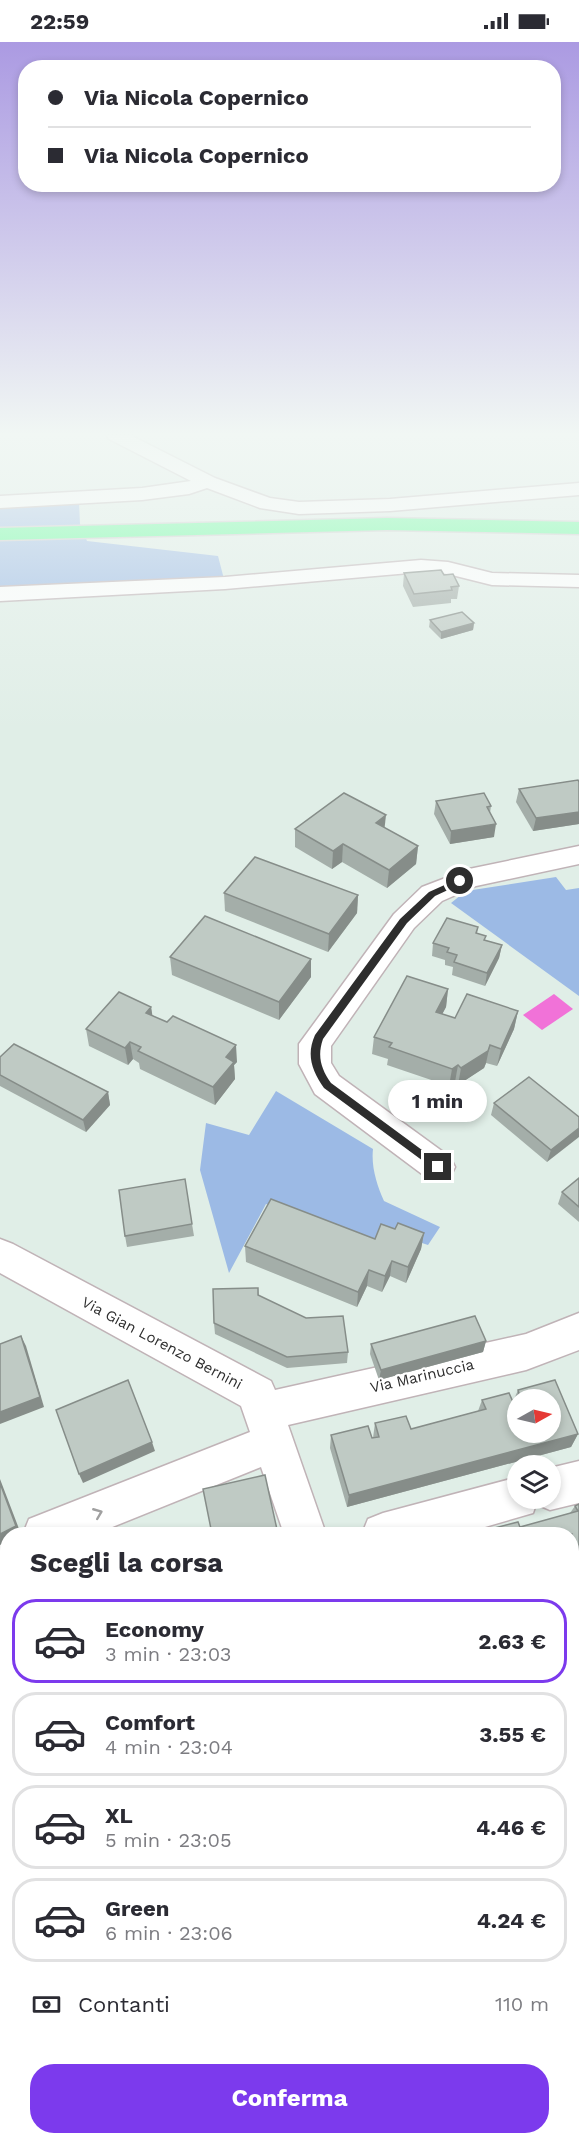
<!DOCTYPE html>
<html lang="it">
<head>
<meta charset="utf-8">
<style>
	:root { --surface:#fff; --page:#f2f2f3; --text:#2b2b33; --muted:#7c7c81; --line:#e1e1e2; --accent:#7c3aed }
	body { margin:0; font-family:"Work Sans",sans-serif; background:var(--page); color:var(--text); height:100vh; display:flex; flex-direction:column; font-size:22px; white-space:nowrap }
	* { box-sizing:border-box; margin:0 }
	p { font-size:20px; color:var(--muted) }
	.icon { flex:none; width:33px; height:33px; fill:none; stroke:currentColor; stroke-width:2; stroke-linecap:round; stroke-linejoin:round }
	.map { position:relative; flex:1; overflow:hidden }
	.side { position:absolute; left:0px; top:1485px; width:579px; height:618px; display:flex; flex-direction:column; background:var(--surface); border-radius:24px 24px 0 0; box-shadow:0 3px 9px #0003 }
	.side>* { flex:none }
	.guide { position:absolute; left:18px; top:18px; width:543px; height:132px; border-radius:24px; box-shadow:0 3px 9px #0003; display:grid; align-content:center; height:132px; padding:0 30px; background:var(--surface) }
	.needle { width:39px; rotate:82deg }
	.controls { position:absolute; left:507px; top:1347px; display:grid; gap:12px }
	.controls a { display:grid; place-items:center; width:54px; height:54px; border-radius:50%; background:var(--surface); box-shadow:0 3px 9px #0003; font-size:30px }
	.end { position:absolute; width:27px; height:27px; margin:-14px; border:8px solid #2d2d2d; background:#fff; box-shadow:0 0 0 3px #fff }
	.from { border-radius:50% }
	.bubble { position:absolute; height:42px; border-radius:21px; background:var(--surface); box-shadow:0 3px 9px #0003; font-size:20px; font-weight:700; line-height:42px; text-align:center }
	.guide b { display:flex; align-items:center; gap:21px; height:57px; font-size:22px }
	.guide b+b { border-top:2px solid var(--line) }
	.guide i { width:15px; height:15px; background:var(--text) }
	ul { padding:0; list-style:none }
	li { display:flex; align-items:center; gap:18px; height:84px; margin:0 12px 9px; padding:0 18px; border:3px solid var(--line); border-radius:24px }
	li div { flex:1 }
	li b { display:block; font-size:22px }
	li em { font-style:normal; font-weight:700 }
	li.active { border-color:var(--accent) }
	li>.icon { width:54px; height:54px; stroke-width:1.5 }
	h2 { padding:0 30px; font-size:27px; line-height:72px }
	.pay { display:flex; align-items:center; gap:15px; height:66px; padding:0 30px; font-size:22px }
	.pay p { margin-inline-start:auto }
	.cta { display:flex; gap:12px; margin-top:auto; padding:12px 30px }
	.cta a { flex:1; height:69px; border-radius:24px; background:var(--accent); color:#fff; font-size:24px; font-weight:700; line-height:69px; text-align:center }
	.status { display:flex; justify-content:space-between; align-items:center; height:42px; padding:0 30px; background:var(--surface); direction:ltr }
	.status svg { height:16px; fill:currentColor }
	.map>svg:first-child { display:block }
</style>
</head>
<body>
<div class="status"><b>22:59</b><svg viewBox="0 0 49 12"><path d="M0 12V9h3v3zM5 12V6h3v6zM10 12V3h3v9zM15 12V0h3v12zM26 1h20v11H26zM47 4h2v5h-2z"/></svg></div>
<div class="map">
<svg width="579" height="2103" viewBox="0 0 579 2103">
	<rect width="100%" height="100%" fill="#e0eee7"/>
	<g fill="#9cbae5">
		<polygon points="79,460 80,482 87,499 218,514 225,541 0,552 0,465"/>
		<polygon points="556,835 566,848 579,846 579,954 451,861 466,849"/>
		<path d="M276 1049 373 1107C371 1125 377 1143 384 1159L440 1185 428 1203 380 1187 372 1203 266 1162 229 1231 200 1128 206 1081 249 1093Z"/>
	</g>
	<polygon fill="#f172d8" points="554,952 573,967 542,988 523,973"/>
	<g fill="none" stroke-linecap="round" stroke-linejoin="round">
		<g stroke="#c0b3b7" stroke-width="3">
			<g id="minor">
				<polygon points="106,393 130,393 215,436 270,456 299,460 390,457 579,441 579,453 390,469 299,472 260,466 207,446 189,452 142,458 0,466 0,454 142,446 191,439 109,397"/>
				<polygon points="421,518 448,520 492,531 579,533 579,545 492,543 448,532 421,530 225,547 0,559 0,545 225,535"/>
				<polygon points="579,804 579,822 476,844 442,859 414,886 331,1004 331,1021 339,1034 450,1115 455,1125 450,1135 438,1139 426,1135 315,1052 299,1022 299,1002 394,872 422,845 469,827"/>
				<polygon points="0,1197 13,1202 271,1339 275,1348 526,1292 579,1271 579,1308 526,1328 288,1383 326,1492 284,1492 261,1425 95,1492 23,1492 29,1477 250,1390 241,1364 0,1231"/>
				<polygon points="579,1419 579,1461 550,1468 536,1462 533,1471 461,1492 362,1492 368,1477 383,1471 518,1435 518,1456 550,1456 550,1426"/>
				<polygon points="8,1487 20,1492 8,1492 8,1532 0,1535 0,1491"/>
				<polygon points="579,1670 579,1718 572,1720 572,1672"/>
				<polygon points="8,1875 8,1927 0,1930 0,1878"/>
				<polygon points="75,2096 131,2096 132,2103 76,2103"/>
				<polygon points="426,2096 482,2096 484,2103 428,2103"/>
			</g>
		</g>
		<g stroke="#cdcdcd" stroke-width="3">
			<polygon id="motorway" points="387,476 579,480 579,492 387,488 0,498 0,486"/>
		</g>
		<use href="#minor" fill="#fff" fill-rule="evenodd"/>
		<use href="#motorway" fill="#5aff95" fill-rule="evenodd"/>
	</g>
	<g fill="#a4aea9" fill-rule="evenodd">
		<polygon points="404,531 444,533 459,544 457,557 451,557 451,561 413,565 403,544"/>
		<polygon points="430,578 474,581 473,588 441,597 429,585"/>
		<polygon points="579,740 579,782 533,789 516,760 519,747"/>
		<polygon points="436,759 491,764 490,771 494,795 450,802 434,772"/>
		<polygon points="385,786 418,804 416,822 387,846 342,820 332,827 295,805 295,787"/>
		<polygon points="224,851 358,853 357,871 328,910 225,869"/>
		<polygon points="478,885 477,891 485,898 502,903 499,916 485,944 452,933 453,925 445,923 445,918 432,914 433,901"/>
		<polygon points="170,915 311,917 311,935 279,978 172,933"/>
		<polygon points="448,947 446,965 442,972 455,976 518,969 514,987 497,1024 486,1021 484,1026 458,1043 455,1040 449,1044 387,1023 388,1017 372,1012 374,995"/>
		<polygon points="151,965 152,973 237,1020 234,1023 235,1037 215,1063 140,1027 139,1021 133,1017 128,1023 89,1004 86,987"/>
		<polygon points="0,1015 108,1050 110,1063 86,1090 0,1044"/>
		<polygon points="494,1061 579,1075 547,1120 491,1073"/>
		<polygon points="579,1136 579,1180 558,1162 562,1150"/>
		<polygon points="192,1182 194,1194 127,1205 125,1194"/>
		<polygon points="395,1187 424,1191 421,1207 406,1241 390,1234 382,1250 367,1244 357,1265 246,1220 245,1204 375,1197"/>
		<polygon points="258,1246 259,1253 348,1310 347,1321 287,1326 215,1292 214,1281"/>
		<polygon points="486,1299 483,1310 379,1338 370,1312 371,1302"/>
		<path d="M555 1338 578 1392 571 1405 347 1465 330 1406 331 1393 368 1384 372 1396H373L375 1381 406 1374 411 1387 478 1369 482 1358 509 1351 513 1360 518 1348ZM518 1358H550V1390H518Z"/>
		<polygon points="579,1462 579,1531 572,1533 520,1485 570,1471 575,1464"/>
		<polygon points="8,1533 8,1639 0,1640 0,1535"/>
	</g>
	<g fill="#868d89">
		<polygon points="474,581 473,588 441,597 441,590"/>
		<polygon points="579,770 579,782 533,789 536,776"/>
		<polygon points="386,773 384,791 376,781"/>
		<polygon points="496,782 494,795 450,802 451,789"/>
		<polygon points="343,802 342,820 332,827 333,809"/>
		<polygon points="418,804 416,822 387,846 389,828"/>
		<polygon points="358,853 357,871 328,910 329,892"/>
		<polygon points="502,903 499,916 485,944 487,931"/>
		<polygon points="311,917 311,935 279,978 279,960"/>
		<polygon points="448,947 446,965 434,988 436,970"/>
		<polygon points="151,965 154,983 146,971"/>
		<polygon points="518,969 514,987 497,1024 501,1007"/>
		<polygon points="130,1000 133,1017 128,1023 125,1006"/>
		<polygon points="236,1003 237,1020 234,1023 235,1037 215,1063 213,1045 226,1015"/>
		<polygon points="490,1003 486,1021 484,1026 458,1043 461,1026"/>
		<polygon points="458,1023 455,1040 449,1044 452,1027"/>
		<polygon points="108,1050 110,1063 86,1090 83,1078"/>
		<polygon points="579,1086 579,1095 547,1120 551,1108"/>
		<polygon points="424,1191 421,1207 406,1241 408,1225"/>
		<polygon points="392,1219 390,1234 382,1250 385,1234"/>
		<polygon points="369,1228 367,1244 357,1265 358,1250"/>
		<polygon points="21,1294 26,1304 44,1365 0,1382 0,1370"/>
		<polygon points="486,1299 483,1310 379,1338 381,1328"/>
		<polygon points="578,1392 571,1405 347,1465 349,1453"/>
		<polygon points="152,1400 155,1409 83,1441 79,1432"/>
		<polygon points="0,1437 21,1492 8,1492 8,1499 0,1503"/>
		<polygon points="579,1522 579,1531 572,1533 572,1524"/>
		<polygon points="579,1669 579,1674 572,1676 572,1671"/>
		<polygon points="8,1866 8,1871 0,1874 0,1868"/>
	</g>
	<g fill="#bfcac4" stroke="#868d89" stroke-width="1.5">
		<polygon points="441,528 444,533 453,532 459,544 451,545 452,548 414,552 404,531"/>
		<polygon points="462,570 474,581 441,590 430,578"/>
		<polygon points="578,738 579,740 579,770 536,776 519,747"/>
		<polygon points="344,751 386,773 376,781 418,804 389,828 343,802 333,809 295,787"/>
		<polygon points="484,751 491,764 487,765 496,782 451,789 436,759"/>
		<polygon points="255,815 358,853 329,892 224,851"/>
		<polygon points="205,874 311,917 279,960 170,915"/>
		<polygon points="447,876 478,885 476,891 486,894 484,898 502,903 487,931 454,920 457,913 447,910 449,906 433,901"/>
		<polygon points="407,934 448,947 436,970 455,976 467,952 518,969 501,1007 490,1003 488,1009 461,1026 458,1023 452,1027 389,1005 392,1001 374,995"/>
		<polygon points="119,950 151,965 146,971 167,980 173,974 236,1003 226,1015 234,1020 213,1045 138,1009 141,1005 130,1000 125,1006 86,987"/>
		<polygon points="14,1002 108,1050 83,1078 0,1033 0,1015"/>
		<polygon points="529,1035 579,1075 579,1086 551,1108 494,1061"/>
		<polygon points="579,1136 579,1165 562,1150"/>
		<polygon points="185,1137 192,1182 125,1194 119,1148"/>
		<polygon points="271,1157 375,1197 381,1182 395,1187 398,1181 424,1191 408,1225 392,1219 385,1234 369,1228 358,1250 245,1204"/>
		<polygon points="258,1246 258,1253 306,1276 343,1274 348,1310 287,1315 214,1281 213,1247"/>
		<polygon points="475,1274 486,1299 381,1328 371,1302"/>
		<polygon points="21,1294 40,1355 0,1370 0,1302"/>
		<polygon points="128,1338 152,1400 79,1432 56,1368"/>
		<polygon points="555,1338 578,1392 349,1453 331,1393 368,1384 372,1396 379,1395 375,1381 406,1374 411,1387 486,1367 482,1358 509,1351 513,1360 518,1359 518,1390 550,1390 550,1358 521,1358 518,1348"/>
		<polygon points="265,1433 278,1492 212,1492 203,1447"/>
		<polygon points="0,1441 16,1484 0,1492"/>
		<polygon points="579,1462 579,1522 572,1524 572,1492 471,1492 518,1480 520,1485 578,1469 575,1464"/>
		<polygon points="8,1533 8,1631 0,1633 0,1535"/>
		<polygon points="579,1559 579,1669 572,1671 572,1561"/>
		<polygon points="8,1706 8,1866 0,1868 0,1709"/>
		<polygon points="579,1765 579,1903 572,1905 572,1768"/>
		<polygon points="8,1941 8,2096 47,2096 47,2097 30,2103 0,2103 0,1943"/>
		<polygon points="136,2096 262,2096 263,2103 137,2103"/>
		<polygon points="328,2096 432,2096 434,2103 330,2103"/>
	</g>
	<defs><path id="oneway-chevron" d="M-2-3.5L2.5 0L-2 3.5" fill="none" stroke-width="1.6" stroke-linecap="round" stroke-linejoin="round" transform="scale(1.5)"/></defs>
	<use stroke="#a0a0a0" href="#oneway-chevron" transform="translate(98 1471) rotate(-22)"/>
	<linearGradient id="sky" x2="0" y2="1"><stop stop-color="#ab9ae2"/><stop offset="0.57" stop-color="#f1f7f4"/><stop offset="1" stop-color="#f1f7f4" stop-opacity="0"/></linearGradient>
	<rect width="579" height="688" fill="url(#sky)"/>
	<path fill="#2d2d2d" d="M460 836 463 837V841L435 854 407 881 323 997C317 1014 321 1027 331 1041L441 1122 443 1125 438 1130 324 1046C312 1029 306 1013 315 993L400 877 429 850Z"/>
	<g text-anchor="middle" stroke-width="4.5" stroke-linejoin="round" paint-order="stroke">
		<g font-size="15" fill="#2d2d2d" stroke="#fff">
			<text transform="translate(162 1301) rotate(28)" y="5">Via Gian Lorenzo Bernini</text>
			<text transform="translate(422 1334) rotate(-13)" y="5">Via Marinuccia</text>
		</g>
	</g>
</svg>
<div class="controls">
<a><svg class="needle" viewBox="-14 -14 28 28"><path d="M0-13l5 13h-10z" fill="#e53935"/><path d="M0 13l5-13h-10z" fill="#7c7c81"/></svg></a>
<a><svg class="icon" aria-label="layers" viewBox="0 0 24 24"><path d="M12 4l9 5-9 5-9-5zM3 14l9 5 9-5"/></svg></a>
</div>
<i class="end from" style="left:460px;top:839px"></i>
<i class="end" style="left:438px;top:1125px"></i>
<div class="bubble" style="left:388px;top:1038px;width:99px">1 min</div>
<div class="guide">
<b><i class="from"></i>Via Nicola Copernico</b>
<b><i></i>Via Nicola Copernico</b>
</div>
<section class="side">
<h2>Scegli la corsa</h2>
<ul>
<li class="active"><svg class="icon" aria-label="car" viewBox="0 0 24 24"><path d="M5 17H2v-5l4-1 3-4h7l3 4 3 1v5h-3M9 17h6M6 11h13"/><circle cx="7" cy="17" r="2"/><circle cx="17" cy="17" r="2"/></svg><div><b>Economy</b><p>3 min · 23:03</p></div><em>2.63 €</em></li>
<li><svg class="icon" aria-label="car" viewBox="0 0 24 24"><path d="M5 17H2v-5l4-1 3-4h7l3 4 3 1v5h-3M9 17h6M6 11h13"/><circle cx="7" cy="17" r="2"/><circle cx="17" cy="17" r="2"/></svg><div><b>Comfort</b><p>4 min · 23:04</p></div><em>3.55 €</em></li>
<li><svg class="icon" aria-label="car" viewBox="0 0 24 24"><path d="M5 17H2v-5l4-1 3-4h7l3 4 3 1v5h-3M9 17h6M6 11h13"/><circle cx="7" cy="17" r="2"/><circle cx="17" cy="17" r="2"/></svg><div><b>XL</b><p>5 min · 23:05</p></div><em>4.46 €</em></li>
<li><svg class="icon" aria-label="car" viewBox="0 0 24 24"><path d="M5 17H2v-5l4-1 3-4h7l3 4 3 1v5h-3M9 17h6M6 11h13"/><circle cx="7" cy="17" r="2"/><circle cx="17" cy="17" r="2"/></svg><div><b>Green</b><p>6 min · 23:06</p></div><em>4.24 €</em></li>
</ul>
<div class="pay"><svg class="icon" aria-label="cash" viewBox="0 0 24 24"><path d="M3 7h18v10H3z"/><circle cx="12" cy="12" r="2"/></svg>Contanti<p>110 m</p></div>
<div class="cta"><a>Conferma</a></div>
</section>
</div>
</body>
</html>
